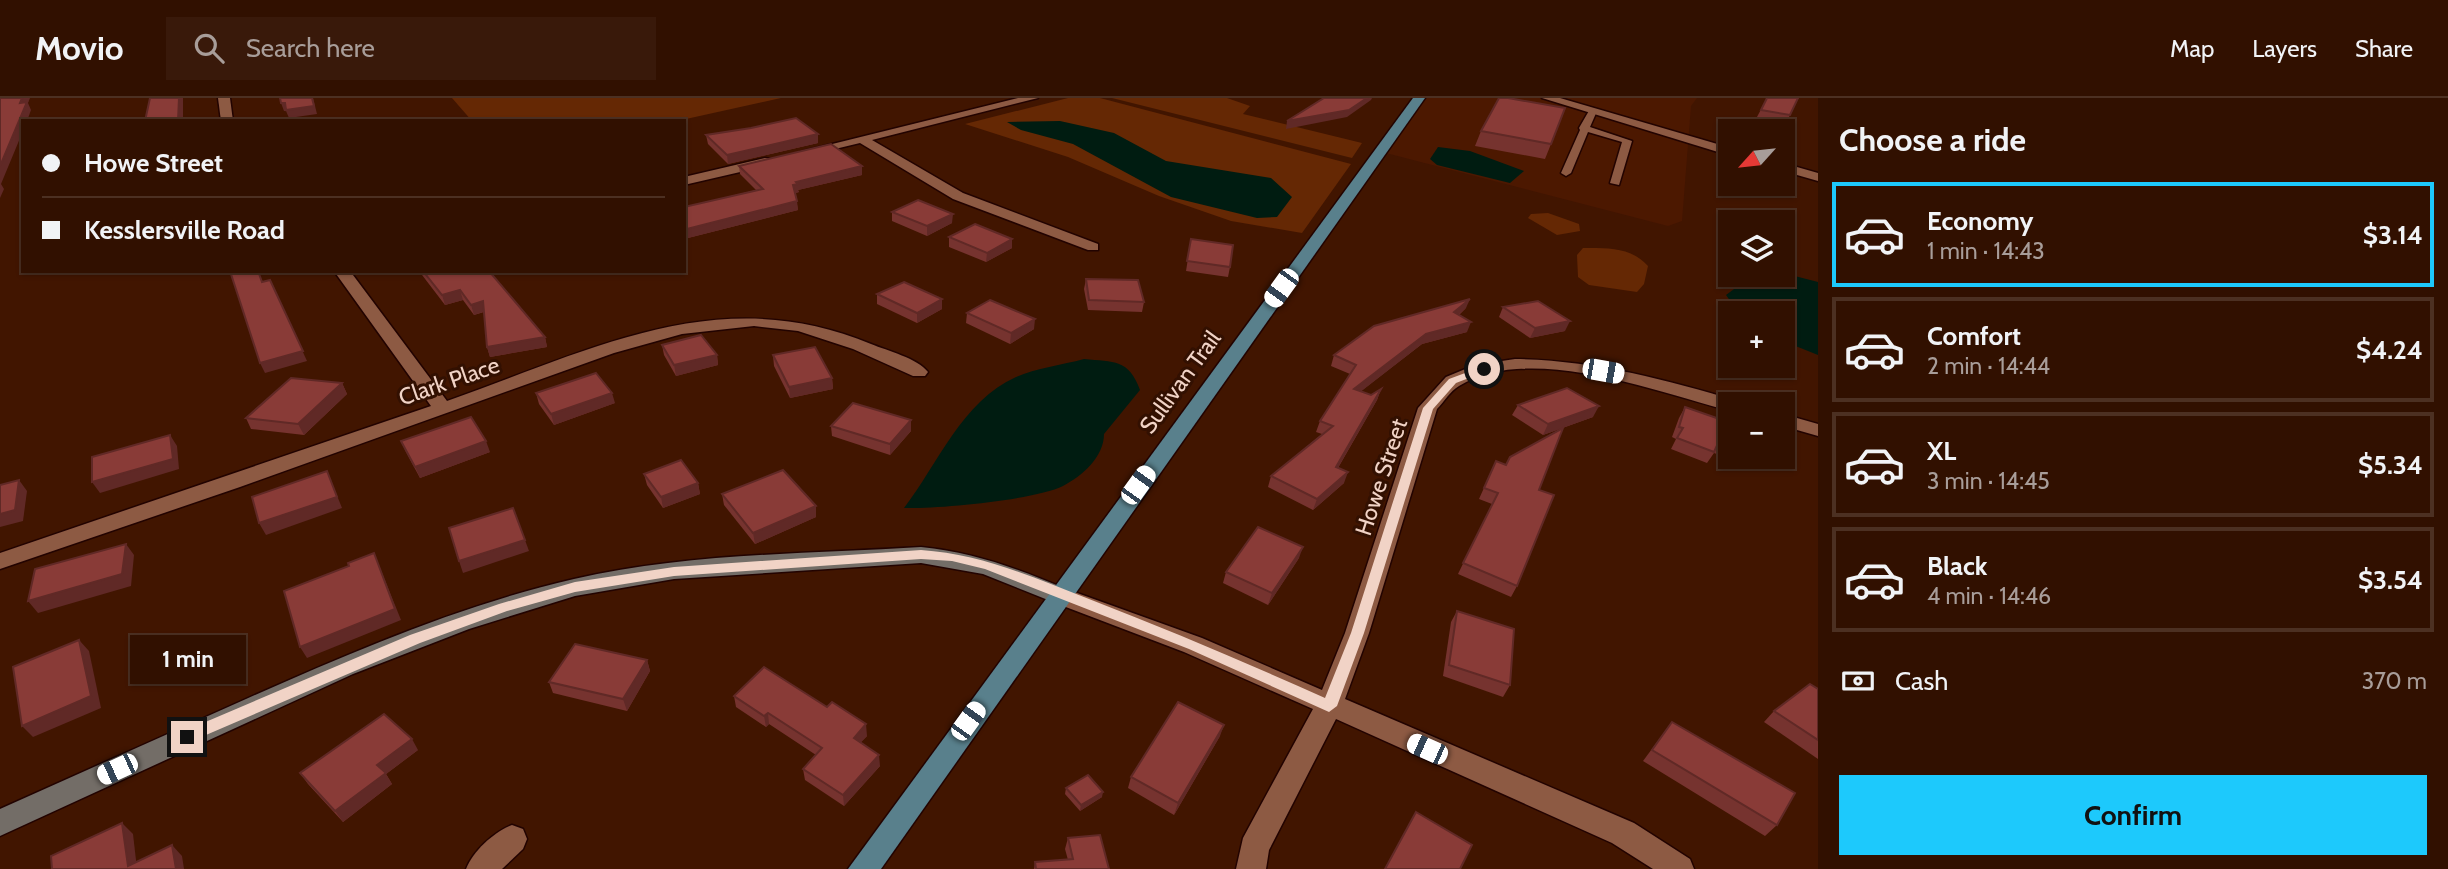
<!DOCTYPE html>
<html lang="en">
<head>
<meta charset="utf-8">
<style>
	:root { --surface:#311000; --page:#39190a; --text:#f1f3f6; --muted:#a89d99; --line:#4c3022; --accent:#1dc9fc }
	body { margin:0; font-family:Cabin,sans-serif; background:var(--page); color:var(--text); height:100vh; display:flex; flex-direction:column; font-size:26px; white-space:nowrap }
	* { box-sizing:border-box; margin:0 }
	p { font-size:23px; color:var(--muted) }
	.icon { flex:none; width:38px; height:38px; fill:none; stroke:currentColor; stroke-width:2; stroke-linecap:round; stroke-linejoin:round }
	.map { position:relative; flex:1; overflow:hidden }
	.panel { display:flex; flex-direction:column; background:var(--surface); width:630px }
	.panel>* { flex:none }
	.hud { position:absolute; left:21px; top:21px; width:665px; height:154px; border-radius:0px; box-shadow:0 2px 5px #0004,0 0 0 2px var(--line); display:grid; align-content:center; height:154px; padding:0 21px; background:var(--surface) }
	.needle { width:46px; rotate:243deg }
	.controls { position:absolute; left:1718px; top:21px; display:grid; gap:14px }
	.controls a { display:grid; place-items:center; width:77px; height:77px; border-radius:0px; background:var(--surface); box-shadow:0 2px 5px #0004,0 0 0 2px var(--line); font-size:35px }
	.end { position:absolute; width:32px; height:32px; margin:-16px; border:9px solid #f1d3c6; background:#111; box-shadow:0 0 0 4px #111 }
	.from { border-radius:50% }
	.bubble { position:absolute; height:49px; border-radius:0px; background:var(--surface); box-shadow:0 2px 5px #0004,0 0 0 2px var(--line); font-size:23px; font-weight:700; line-height:49px; text-align:center }
	.car { position:absolute; width:21px; height:42px; margin:-21px -10px; border-radius:9px; box-shadow:0 0 5px 2px #0007; background:linear-gradient(#fff 24%,#345 0 40%,#fff 0 76%,#345 0 86%,#fff 0) }
	.hud b { display:flex; align-items:center; gap:24px; height:66px; font-size:26px }
	.hud b+b { border-top:2px solid var(--line) }
	.hud i { width:18px; height:18px; background:var(--text) }
	ul { padding:0; list-style:none }
	li { display:flex; align-items:center; gap:21px; height:105px; margin:0 14px 10px; padding:0 7px; border:4px solid var(--line); border-radius:0px }
	li div { flex:1 }
	li b { display:block; font-size:26px }
	li em { font-style:normal; font-weight:700 }
	li.current { border-color:var(--accent) }
	li>.icon { width:63px; height:63px; stroke-width:1.5 }
	h2 { padding:0 21px; font-size:32px; line-height:84px }
	.pay { display:flex; align-items:center; gap:18px; height:77px; padding:0 21px; font-size:26px }
	.pay p { margin-inline-start:auto }
	.cta { display:flex; gap:14px; margin-top:auto; padding:14px 21px }
	.cta a { flex:1; height:80px; border-radius:0px; background:var(--accent); color:#111; font-size:28px; font-weight:700; line-height:80px; text-align:center }
	header { display:flex; align-items:center; gap:42px; box-sizing:border-box; height:98px; padding:0 35px; background:var(--surface); border-bottom:2px solid var(--line) }
	header strong { font-size:33px }
	nav { display:flex; gap:38px; margin-inline-start:auto; font-size:24px }
	.search { width:490px; height:63px; background:var(--page); display:flex; align-items:center; gap:18px; box-sizing:border-box; padding:0 24px; border-radius:0px; color:var(--muted); font-size:26px }
	main { display:flex; flex:1; min-height:0 }
	.map>svg:first-child { display:block }
</style>
</head>
<body>
<header>
<strong>Movio</strong>
<div class="search"><svg class="icon" aria-label="search" viewBox="0 0 24 24"><circle cx="10" cy="10" r="6"/><path d="M15 15l6 6"/></svg>Search here</div>
<nav><a>Map</a><a>Layers</a><a>Share</a></nav>
</header>
<main>
<div class="map">
<svg width="1818" height="771" viewBox="0 0 1818 771">
	<rect width="100%" height="100%" fill="#411500"/>
	<polygon fill="#4c1800" points="1419,0 1697,0 1691,8 1682,123 1668,128 1386,55"/>
	<g fill="#652804">
		<polygon points="452,0 781,0 677,23 472,23"/>
		<polygon points="1068,0 1100,0 1351,66 1302,135 1231,123 1159,98 1068,59 965,26"/>
		<polygon points="1112,0 1227,0 1250,8 1243,16 1362,45 1352,60"/>
		<polygon points="1548,115 1579,126 1580,133 1557,137 1528,120 1531,116"/>
		<path d="M1583 150C1608 150 1631 149 1648 168L1644 186 1637 194 1589 187 1578 179 1577 157Z"/>
	</g>
	<g fill="#001c11">
		<polygon points="1060,23 1114,35 1166,63 1271,80 1292,99 1277,119 1257,120 1171,99 1073,46 1021,32 1007,24"/>
		<polygon points="1438,49 1470,53 1524,73 1510,85 1437,67 1430,61"/>
		<polygon points="1783,175 1818,184 1818,257 1783,243 1783,215 1739,215 1726,197 1753,177"/>
		<path d="M1084 261C1114 264 1129 261 1140 292L1104 336C1104 359 1082 378 1063 388 1035 402 936 411 904 410 938 366 962 303 1016 279 1036 270 1062 267 1084 261Z"/>
	</g>
	<g fill="none" stroke-linecap="round" stroke-linejoin="round">
		<g stroke="#220300" stroke-width="3">
			<polygon id="service" points="1593,10 1597,13 1590,29 1632,43 1619,87 1610,85 1622,44 1588,34 1571,75 1566,78 1561,75 1580,32 1579,30 1590,11"/>
		</g>
		<g stroke="#220300" stroke-width="3">
			<g id="minor">
				<polygon points="218,0 230,0 233,23 221,23"/>
				<polygon points="1018,0 1038,0 872,42 963,95 1098,146 1098,152 1088,152 953,101 860,45 806,58 800,54"/>
				<polygon points="1542,0 1560,0 1731,50 1731,58"/>
				<polygon points="765,60 770,61 770,67 684,87 684,79"/>
				<polygon points="1783,65 1818,75 1818,83 1783,73"/>
				<path d="M334 173H350L447 303C590 253 719 182 871 246 888 253 917 260 928 274L925 278H913L853 251 798 233 754 228 682 236 614 255 240 389 0 471V455L431 308Z"/>
				<path d="M1515 261C1592 262 1664 281 1738 303L1740 306H1731V313C1657 294 1529 244 1459 288 1450 293 1444 304 1437 311L1369 535 1345 601 1634 725 1690 761 1694 771H1653L1612 745 1336 621 1269 752 1266 771H1236L1243 740 1313 611 1184 554 1050 503 1046 497 1050 491 1058 488 1066 491 1202 540 1322 592 1345 535 1418 310 1446 279 1475 267Z"/>
				<polygon points="1783,316 1818,326 1818,338 1783,328"/>
				<path d="M512 727 523 731 527 741 523 751 502 771H466C473 753 494 734 512 727Z"/>
			</g>
		</g>
		<g stroke="#220300" stroke-width="3">
			<path id="secondary" d="M921 449C973 454 1019 471 1066 491L1070 497 1066 503 1058 506 983 476 921 465 674 481 575 498 469 531 353 576 0 738V711C82 674 164 638 246 601 352 554 461 507 574 481 686 455 806 456 921 449Z"/>
		</g>
		<g stroke="#220300" stroke-width="3">
			<polygon id="primary" points="1413,0 1425,0 881,771 848,771"/>
		</g>
		<use href="#service" fill="#8d5a43" fill-rule="evenodd"/>
		<use href="#minor" fill="#8d5a43" fill-rule="evenodd"/>
		<use href="#secondary" fill="#736d67" fill-rule="evenodd"/>
		<use href="#primary" fill="#59808c" fill-rule="evenodd"/>
	</g>
	<g fill="#76332f">
		<polygon points="1767,0 1790,17 1786,25 1757,19"/>
		<polygon points="1481,33 1551,46 1545,61 1475,48"/>
		<polygon points="706,37 818,45 728,66 708,46"/>
		<polygon points="739,68 862,68 862,77 798,92 799,94 795,95 798,112 688,140 684,136 684,109 756,92 740,76"/>
		<polygon points="892,114 952,125 927,138 892,123"/>
		<polygon points="949,139 1012,150 986,164 949,149"/>
		<polygon points="1191,141 1230,169 1228,179 1186,173"/>
		<polygon points="419,173 472,173 545,239 547,249 490,259 487,249 484,214 474,217 463,202 445,207"/>
		<polygon points="1086,181 1144,204 1142,214 1088,212 1084,191"/>
		<polygon points="877,196 942,201 942,211 917,225 877,206"/>
		<polygon points="1503,209 1565,233 1530,240 1499,219"/>
		<polygon points="1466,210 1459,217 1467,234 1422,246 1361,293 1371,297 1381,291 1377,302 1338,370 1344,385 1313,412 1268,389 1271,378 1322,336 1316,334 1320,323 1350,276 1331,268 1334,257"/>
		<polygon points="967,215 1034,231 1010,246 966,225"/>
		<polygon points="662,247 717,257 718,267 676,278 664,257"/>
		<polygon points="773,257 832,280 833,291 790,300 774,268"/>
		<polygon points="342,285 347,296 304,337 251,331 246,320"/>
		<polygon points="536,295 615,305 554,327 539,306"/>
		<polygon points="1518,307 1593,319 1543,337 1512,317"/>
		<polygon points="1685,309 1731,325 1731,359 1750,359 1745,366 1714,355 1707,365 1671,351 1676,341 1672,339 1679,320"/>
		<polygon points="831,328 911,333 890,357 832,338"/>
		<polygon points="401,343 490,354 420,380 406,354"/>
		<polygon points="1496,363 1539,392 1517,488 1511,499 1458,476 1492,406 1479,401"/>
		<polygon points="644,376 698,385 700,396 663,410 647,387"/>
		<polygon points="722,396 816,419 755,446 724,407"/>
		<polygon points="1299,460 1268,507 1223,485 1226,474"/>
		<polygon points="1457,513 1510,587 1503,599 1443,578 1451,524"/>
		<polygon points="647,562 650,573 627,613 553,595 549,584"/>
		<polygon points="1818,591 1818,661 1764,624 1774,613"/>
		<polygon points="734,598 867,638 861,644 880,668 844,708 805,682 803,671 816,657 769,626 766,629 736,609"/>
		<polygon points="1672,624 1777,727 1765,738 1643,663"/>
		<polygon points="1220,638 1174,717 1128,690 1131,679"/>
		<polygon points="418,652 386,676 392,686 343,724 308,686 300,675"/>
		<polygon points="1066,690 1102,699 1080,713 1065,696"/>
		<polygon points="1068,740 1109,771 1034,771 1035,764 1068,762 1065,751"/>
	</g>
	<g fill="#602926">
		<polygon points="22,0 30,0 28,5 31,12 27,23 23,23 23,33 1,86 4,91 0,100 0,68"/>
		<polygon points="179,0 183,0 183,23 178,23"/>
		<polygon points="313,0 317,16 289,20 286,13 284,13 281,5"/>
		<polygon points="1367,0 1372,0 1371,2 1347,19 1286,31 1287,23"/>
		<polygon points="818,36 818,45 728,66 727,57"/>
		<polygon points="862,68 862,77 798,92 799,94 794,96 793,87 796,84"/>
		<polygon points="797,103 798,112 688,140 687,131"/>
		<polygon points="953,116 952,125 927,138 927,128"/>
		<polygon points="1012,141 1012,150 986,164 987,155"/>
		<polygon points="270,182 307,263 265,275 260,265"/>
		<polygon points="460,192 463,202 445,207 442,197"/>
		<polygon points="942,201 942,211 917,225 917,215"/>
		<polygon points="1470,201 1466,210 1450,224 1454,214"/>
		<polygon points="483,203 486,213 474,217 471,207"/>
		<polygon points="1035,221 1034,231 1010,246 1011,235"/>
		<polygon points="1570,223 1565,233 1530,240 1535,230"/>
		<polygon points="1471,224 1467,234 1422,246 1350,302 1354,291 1426,236"/>
		<polygon points="545,239 547,249 490,259 487,249"/>
		<polygon points="717,257 718,267 676,278 674,267"/>
		<polygon points="832,280 833,291 790,300 789,289"/>
		<polygon points="342,285 347,296 304,337 298,326"/>
		<polygon points="1381,291 1377,302 1332,380 1336,369"/>
		<polygon points="612,295 615,305 554,327 551,316"/>
		<polygon points="1599,308 1593,319 1543,337 1548,326"/>
		<polygon points="911,322 911,333 890,357 890,346"/>
		<polygon points="170,337 177,348 179,371 100,395 92,384"/>
		<polygon points="486,343 490,354 420,380 415,369"/>
		<polygon points="327,373 342,410 266,437 259,425"/>
		<polygon points="1348,374 1344,385 1313,412 1317,401"/>
		<polygon points="19,382 27,393 23,423 0,429 0,416"/>
		<polygon points="698,385 700,396 663,410 661,399"/>
		<polygon points="816,408 816,419 755,446 753,435"/>
		<polygon points="525,442 529,453 463,475 459,463"/>
		<polygon points="126,446 134,457 131,488 38,515 28,503"/>
		<polygon points="1303,449 1299,460 1268,507 1272,495"/>
		<polygon points="374,455 401,522 307,560 300,549"/>
		<polygon points="79,542 89,553 101,610 33,639 22,628"/>
		<polygon points="647,562 650,573 627,613 623,601"/>
		<polygon points="768,615 769,626 766,629 764,618"/>
		<polygon points="866,626 867,638 854,651 854,640"/>
		<polygon points="1224,627 1220,638 1174,717 1178,705"/>
		<polygon points="412,641 418,652 386,676 392,686 343,724 335,713 377,667"/>
		<polygon points="879,657 880,668 844,708 843,697"/>
		<polygon points="1103,694 1102,699 1080,713 1081,707"/>
		<polygon points="122,725 133,736 137,771 128,768"/>
		<polygon points="172,747 182,758 184,771 176,771"/>
	</g>
	<g fill="#893b37" stroke="#602926" stroke-width="2">
		<polygon points="0,0 22,0 20,5 27,4 0,68"/>
		<polygon points="150,0 179,0 178,23 145,23"/>
		<polygon points="280,0 312,0 314,8 286,12 285,5 281,5"/>
		<polygon points="1324,0 1367,0 1349,12 1287,23"/>
		<polygon points="1499,0 1508,0 1565,10 1551,46 1481,33"/>
		<polygon points="1767,0 1798,0 1790,17 1761,12"/>
		<polygon points="796,20 818,36 727,57 706,37 751,30"/>
		<polygon points="831,46 862,68 796,84 798,86 793,87 797,103 687,131 684,128 684,109 763,91 739,68"/>
		<polygon points="918,102 953,116 927,128 892,114"/>
		<polygon points="975,126 1012,141 987,155 949,139"/>
		<polygon points="1191,141 1233,147 1230,169 1187,163"/>
		<polygon points="230,173 258,173 262,184 270,182 303,253 260,265"/>
		<polygon points="423,173 472,173 474,175 480,173 489,173 545,239 487,249 483,203 471,207 460,192 442,197"/>
		<polygon points="1086,181 1138,182 1144,204 1089,202"/>
		<polygon points="904,184 942,201 917,215 877,196"/>
		<polygon points="1470,201 1454,214 1471,224 1426,236 1354,291 1371,297 1381,291 1336,369 1348,374 1317,401 1271,378 1333,328 1320,323 1356,267 1334,257 1374,228"/>
		<polygon points="990,202 1035,221 1011,235 967,215"/>
		<polygon points="1538,203 1570,223 1535,230 1503,209"/>
		<polygon points="701,237 717,257 674,267 662,247"/>
		<polygon points="815,249 832,280 789,289 773,257"/>
		<polygon points="596,275 612,295 551,316 536,295"/>
		<polygon points="291,280 342,285 298,326 246,320"/>
		<polygon points="1567,290 1599,308 1548,326 1518,307"/>
		<polygon points="853,305 911,322 890,346 831,328"/>
		<polygon points="1685,309 1731,325 1731,347 1719,343 1714,354 1677,340 1683,330 1679,329"/>
		<polygon points="471,319 486,343 415,369 401,343"/>
		<polygon points="1563,330 1539,392 1554,397 1517,488 1463,465 1498,395 1484,390 1496,363 1506,367 1510,359"/>
		<polygon points="170,337 173,361 92,384 92,359"/>
		<polygon points="681,362 698,385 661,399 644,376"/>
		<polygon points="783,372 816,408 753,435 722,396"/>
		<polygon points="327,373 337,399 259,425 252,399"/>
		<polygon points="19,382 15,412 0,416 0,387"/>
		<polygon points="513,410 525,442 459,463 449,430"/>
		<polygon points="1258,429 1303,449 1272,495 1226,474"/>
		<polygon points="126,446 122,476 28,503 35,471"/>
		<polygon points="374,455 395,511 300,549 284,493 349,468 348,465"/>
		<polygon points="1457,513 1514,531 1510,587 1449,567"/>
		<polygon points="79,542 91,598 22,628 13,569"/>
		<polygon points="575,546 647,562 623,601 549,584"/>
		<polygon points="764,569 827,609 832,604 866,626 854,640 879,657 843,697 803,671 822,650 768,615 764,618 734,598"/>
		<polygon points="1810,586 1818,591 1818,642 1774,613"/>
		<polygon points="1178,604 1224,627 1178,705 1131,679"/>
		<polygon points="384,616 412,641 377,667 386,675 335,713 300,675"/>
		<polygon points="1672,624 1795,695 1777,727 1652,652"/>
		<polygon points="1088,677 1103,694 1081,707 1066,690"/>
		<polygon points="1416,714 1472,747 1460,771 1385,771"/>
		<polygon points="122,725 128,768 172,747 176,771 52,771 51,758"/>
		<polygon points="1100,737 1109,771 1036,771 1035,764 1073,761 1068,740"/>
	</g>
	<path fill="#f1d3c6" d="M1484 268 1487 273 1456 285 1433 311 1364 535 1337 608 1329 614 1189 551 985 471 952 463 921 461 674 478 575 494 507 513 420 545 192 643H182L180 639 182 634 410 537 499 506 575 484 674 469 921 452C981 456 1033 479 1089 501 1169 532 1247 565 1325 600L1351 535 1423 310 1449 281Z"/>
	<g text-anchor="middle" stroke-width="6" stroke-linejoin="round" paint-order="stroke">
		<g font-size="23" fill="#f1d3c6" stroke="#321001">
			<text transform="translate(449 283) rotate(-19)" y="8">Clark Place</text>
			<text transform="translate(1180 284) rotate(-54)" y="8">Sullivan Trail</text>
			<text transform="translate(1381 379) rotate(-72)" y="8">Howe Street</text>
		</g>
	</g>
</svg>
<div class="controls">
<a><svg class="needle" viewBox="-14 -14 28 28"><path d="M0-13l5 13h-10z" fill="#e53935"/><path d="M0 13l5-13h-10z" fill="#a89d99"/></svg></a>
<a><svg class="icon" aria-label="layers" viewBox="0 0 24 24"><path d="M12 4l9 5-9 5-9-5zM3 14l9 5 9-5"/></svg></a>
<a>+</a>
<a>−</a>
</div>
<i class="end from" style="left:1484px;top:271px"></i>
<i class="end" style="left:187px;top:639px"></i>
<div class="bubble" style="left:130px;top:537px;width:116px">1 min</div>
<i class="car" style="left:1281px;top:190px;rotate:216deg"></i>
<i class="car" style="left:1603px;top:273px;rotate:100deg"></i>
<i class="car" style="left:1138px;top:387px;rotate:36deg"></i>
<i class="car" style="left:968px;top:623px;rotate:36deg"></i>
<i class="car" style="left:1427px;top:651px;rotate:294deg"></i>
<i class="car" style="left:117px;top:671px;rotate:245deg"></i>
<div class="hud">
<b><i class="from"></i>Howe Street</b>
<b><i></i>Kesslersville Road</b>
</div>
</div>
<section class="panel">
<h2>Choose a ride</h2>
<ul>
<li class="current"><svg class="icon" aria-label="car" viewBox="0 0 24 24"><path d="M5 17H2v-5l4-1 3-4h7l3 4 3 1v5h-3M9 17h6M6 11h13"/><circle cx="7" cy="17" r="2"/><circle cx="17" cy="17" r="2"/></svg><div><b>Economy</b><p>1 min · 14:43</p></div><em>$3.14</em></li>
<li><svg class="icon" aria-label="car" viewBox="0 0 24 24"><path d="M5 17H2v-5l4-1 3-4h7l3 4 3 1v5h-3M9 17h6M6 11h13"/><circle cx="7" cy="17" r="2"/><circle cx="17" cy="17" r="2"/></svg><div><b>Comfort</b><p>2 min · 14:44</p></div><em>$4.24</em></li>
<li><svg class="icon" aria-label="car" viewBox="0 0 24 24"><path d="M5 17H2v-5l4-1 3-4h7l3 4 3 1v5h-3M9 17h6M6 11h13"/><circle cx="7" cy="17" r="2"/><circle cx="17" cy="17" r="2"/></svg><div><b>XL</b><p>3 min · 14:45</p></div><em>$5.34</em></li>
<li><svg class="icon" aria-label="car" viewBox="0 0 24 24"><path d="M5 17H2v-5l4-1 3-4h7l3 4 3 1v5h-3M9 17h6M6 11h13"/><circle cx="7" cy="17" r="2"/><circle cx="17" cy="17" r="2"/></svg><div><b>Black</b><p>4 min · 14:46</p></div><em>$3.54</em></li>
</ul>
<div class="pay"><svg class="icon" aria-label="cash" viewBox="0 0 24 24"><path d="M3 7h18v10H3z"/><circle cx="12" cy="12" r="2"/></svg>Cash<p>370 m</p></div>
<div class="cta"><a>Confirm</a></div>
</section>
</main>
</body>
</html>
